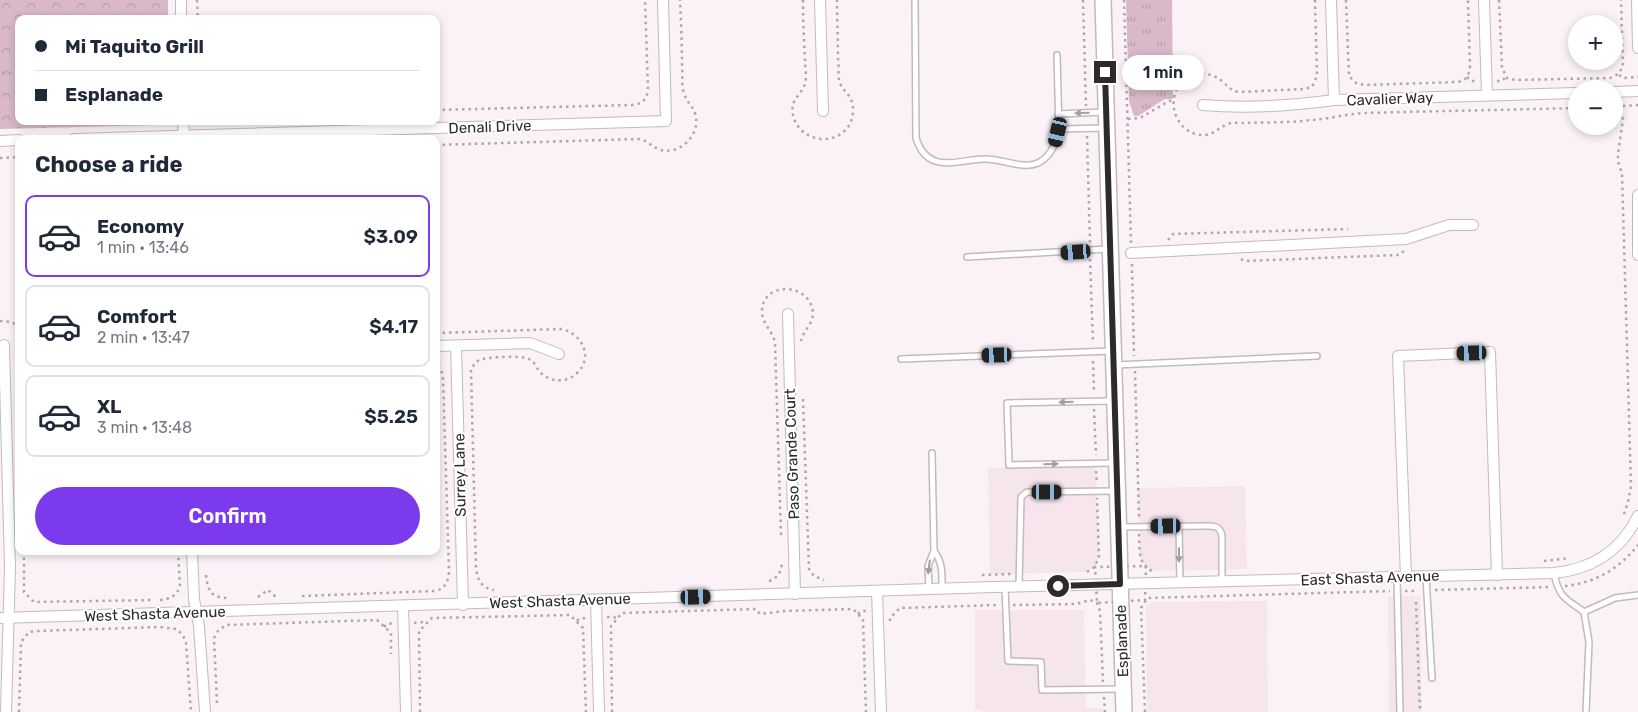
<!DOCTYPE html>
<html lang="en">
<head>
<meta charset="utf-8">
<style>
	:root { --surface:#fff; --page:#f2f2f3; --text:#1f2937; --muted:#747a83; --line:#e0e1e3; --accent:#7c3aed }
	body { margin:0; font-family:Rubik,sans-serif; background:var(--page); color:var(--text); height:100vh; display:flex; flex-direction:column; font-size:19px; white-space:nowrap }
	* { box-sizing:border-box; margin:0 }
	p { font-size:16px; color:var(--muted) }
	.icon { flex:none; width:28px; height:28px; fill:none; stroke:currentColor; stroke-width:2; stroke-linecap:round; stroke-linejoin:round }
	.map { position:relative; flex:1; overflow:hidden }
	.side { position:absolute; left:15px; top:135px; width:425px; height:420px; display:flex; flex-direction:column; background:var(--surface); border-radius:10px; box-shadow:0 2px 8px #0003 }
	.side>* { flex:none }
	.top-card { position:absolute; left:15px; top:15px; width:425px; height:110px; border-radius:10px; box-shadow:0 2px 8px #0003; display:grid; align-content:center; height:110px; padding:0 20px; background:var(--surface) }
	.controls { position:absolute; left:1568px; top:15px; display:grid; gap:10px }
	.controls a { display:grid; place-items:center; width:55px; height:55px; border-radius:50%; background:var(--surface); box-shadow:0 2px 8px #0003; font-size:25px }
	.end { position:absolute; width:22px; height:22px; margin:-11px; border:6px solid #2e2a2c; background:#fff; box-shadow:0 0 0 2px #fff }
	.from { border-radius:50% }
	.bubble { position:absolute; height:35px; border-radius:18px; background:var(--surface); box-shadow:0 2px 8px #0003; font-size:16px; font-weight:600; line-height:35px; text-align:center }
	.car { position:absolute; width:15px; height:30px; margin:-15px -8px; border-radius:6px; box-shadow:0 0 4px 1px #0007; background:linear-gradient(#222 24%,#8ab4d8 0 40%,#222 0 76%,#8ab4d8 0 86%,#222 0) }
	.top-card b { display:flex; align-items:center; gap:18px; height:48px; font-size:19px }
	.top-card b+b { border-top:1px solid var(--line) }
	.top-card i { width:12px; height:12px; background:var(--text) }
	ul { padding:0; list-style:none }
	li { display:flex; align-items:center; gap:15px; height:82px; margin:0 10px 8px; padding:0 10px; border:2px solid var(--line); border-radius:10px }
	li div { flex:1 }
	li b { display:block; font-size:19px }
	li em { font-style:normal; font-weight:600 }
	li.current { border-color:var(--accent) }
	li>.icon { width:45px; height:45px; stroke-width:1.5 }
	h2 { padding:0 20px; font-size:22px; line-height:60px }
	.button { display:flex; gap:10px; margin-top:auto; padding:10px 20px }
	.button a { flex:1; height:58px; border-radius:30px; background:var(--accent); color:#fff; font-size:20px; font-weight:600; line-height:58px; text-align:center }
	.map>svg:first-child { display:block }
</style>
</head>
<body>
<div class="map">
<svg width="1638" height="712" viewBox="0 0 1638 712">
	<defs>
		<pattern id="grass-tufts" width="24" height="20" patternUnits="userSpaceOnUse" patternTransform="scale(1.25)"><rect width="24" height="20" fill="#d8b8c9"/><path d="M3 7l-1-3M5 7V3M7 7l1-3M15 17l-1-3M17 17v-4M19 17l1-3" fill="none" stroke="#ba9ead"/></pattern>
		<pattern id="park-crowns" width="20" height="18" patternUnits="userSpaceOnUse" patternTransform="scale(1.25)"><rect width="20" height="18" fill="#d8b8c9"/><path d="M2 6a3 3 0 1 1 6 0M12 15a3 3 0 1 1 6 0" fill="none" stroke="#ba9ead"/></pattern>
	</defs>
	<rect width="100%" height="100%" fill="#faf2f6"/>
	<g fill="#f6e5ed">
		<polygon points="1096,466 1099,556 1095,567 1086,572 990,574 988,468"/>
		<polygon points="1245,486 1247,569 1157,571 1151,570 1143,563 1140,556 1138,488"/>
		<polygon points="1388,596 1420,596 1422,712 1389,712"/>
		<polygon points="1267,601 1268,712 1147,712 1146,605 1155,602"/>
		<polygon points="975,610 1084,610 1086,708 1105,709 1105,712 982,712 982,710 975,710"/>
	</g>
	<polygon fill="url(#grass-tufts)" points="1126,0 1172,0 1173,99 1165,99 1138,116 1134,116 1129,101"/>
	<polygon fill="url(#park-crowns)" points="0,0 168,0 168,19 19,19 19,121 164,121 156,125 0,129"/>
	<g fill="none" stroke-linecap="round" stroke-linejoin="round">
		<g stroke="#c2babe" stroke-width="8">
			<g id="lane">
				<path d="M915 0 916 138C919 148 924 157 935 161 950 166 969 159 984 159 1001 158 1022 170 1038 163 1050 157 1055 145 1059 132L1057 55"/>
				<polyline points="1058,114 1103,112"/>
				<polyline points="1059,129 1106,128"/>
				<polyline points="967,257 1108,249"/>
				<polyline points="901,359 1111,351"/>
				<polyline points="1115,365 1317,356"/>
				<polyline points="1112,401 1007,403 1009,465 1114,463"/>
				<polyline points="932,453 934,551"/>
				<polyline points="1179,526 1180,583"/>
				<path d="M1120 527 1206 526C1215 526 1220 526 1222 536V581"/>
				<path d="M1554 573C1559 598 1565 598 1584 612L1589 642 1586 712"/>
				<polyline points="1397,577 1400,712"/>
				<polyline points="1426,577 1432,678"/>
				<polyline points="1005,587 1008,661 1041,662 1042,690 1122,689"/>
				<polyline points="1019,587 1021,497 1027,492 1031,492 1115,491"/>
				<path d="M929 589 928 566 934 551C943 563 942 574 942 589"/>
				<polyline points="1584,612 1615,598 1638,595"/>
			</g>
		</g>
		<g stroke="#c2babe" stroke-width="12">
			<g id="street">
				<polyline points="181,0 181,19"/>
				<polyline points="820,0 823,111"/>
				<polyline points="1331,0 1334,100"/>
				<polyline points="1484,0 1487,95"/>
				<polyline points="1637,0 1638,48"/>
				<polyline points="1614,92 1638,91"/>
				<path d="M1203 105C1247 109 1290 106 1334 100L1576 93"/>
				<polyline points="183,121 184,136"/>
				<polyline points="74,139 666,121 663,0"/>
				<polyline points="0,141 19,140"/>
				<polyline points="1638,195 1638,255"/>
				<polyline points="1131,253 1406,239 1449,225 1473,225"/>
				<polyline points="788,314 795,594"/>
				<polyline points="4,345 10,566 6,712"/>
				<polyline points="436,346 530,343 559,354"/>
				<polyline points="456,346 463,605"/>
				<polyline points="192,551 194,599 199,626 205,712"/>
				<polyline points="1406,577 1398,356 1490,352 1497,575"/>
				<polyline points="877,591 881,712"/>
				<polyline points="596,600 599,712"/>
				<polyline points="403,606 406,712"/>
				<path d="M0 618 994 587 1554 573C1593 569 1621 551 1638 516"/>
			</g>
		</g>
		<g stroke="#c2babe" stroke-width="18">
			<polyline id="secondary" points="1103,0 1124,712"/>
		</g>
		<g stroke="#ada7aa" stroke-width="2.5" stroke-dasharray="2.5 4" stroke-linecap="butt">
			<polyline points="197,0 198,19"/>
			<path d="M803 0C803 20 804 41 805 61 805 68 807 78 805 84 800 97 790 99 793 115 801 149 852 146 853 111 854 95 841 91 839 80 838 73 839 65 838 58 838 38 837 19 837 0"/>
			<polyline points="1083,0 1086,106"/>
			<polyline points="1124,0 1131,243"/>
			<path d="M1315 0 1317 76 1312 87 1304 89 1239 92C1231 91 1229 87 1223 82 1212 72 1197 71 1185 80 1165 95 1173 128 1196 134 1212 138 1216 129 1228 124 1232 122 1238 123 1243 123 1265 122 1289 123 1311 120 1329 119 1346 114 1364 113 1435 111 1505 110 1576 108"/>
			<path d="M1346 0 1349 76 1356 83 1364 85 1458 82C1467 80 1469 75 1470 66L1468 0"/>
			<polyline points="1499,0 1502,68 1507,78 1515,80 1610,78 1618,74 1623,67 1621,0"/>
			<polyline points="2,73 19,73"/>
			<polyline points="1619,75 1623,78 1638,77"/>
			<polyline points="1467,77 1471,81 1477,81"/>
			<polyline points="1497,81 1502,81 1506,77"/>
			<polyline points="1614,108 1620,112 1623,119 1618,154 1618,162 1622,173 1631,486 1628,502 1623,517"/>
			<path d="M436 110 632 105C643 104 647 99 648 89L645 0"/>
			<polyline points="1618,110 1622,106 1638,105"/>
			<polyline points="1128,119 1140,118 1169,101 1174,101"/>
			<polyline points="60,121 60,122"/>
			<polyline points="1087,136 1090,243"/>
			<path d="M436 145 638 139C651 140 654 154 673 150 685 147 694 137 696 125 698 108 687 105 684 93 681 85 683 75 682 66 682 44 681 22 680 0"/>
			<polyline points="0,158 19,157"/>
			<polyline points="1168,240 1173,234 1348,229"/>
			<polyline points="1090,259 1093,343"/>
			<polyline points="1241,259 1244,261 1399,255 1405,250"/>
			<polyline points="1132,264 1134,356"/>
			<polyline points="0,321 11,322 19,326"/>
			<path d="M436 333 562 329C582 334 594 357 577 373 566 384 548 382 539 371 536 366 534 362 529 359 522 355 486 357 479 360 475 363 473 366 471 369L476 569C478 581 482 588 494 590"/>
			<polyline points="1093,361 1094,393"/>
			<polyline points="19,371 19,387"/>
			<polyline points="1135,371 1139,518"/>
			<polyline points="803,399 809,569 814,576 824,580"/>
			<polyline points="1094,409 1096,455"/>
			<polyline points="1096,471 1097,483"/>
			<path d="M1139 534C1140 547 1137 564 1152 571"/>
			<path d="M781 535 775 343C773 331 762 324 762 311 763 280 811 283 813 313 813 324 803 331 801 341"/>
			<polyline points="24,551 24,592 34,602 154,600"/>
			<polyline points="1544,561 1569,558"/>
			<polygon points="1146,566 1145,600 1097,603 1095,567"/>
			<polyline points="1087,572 1095,567 1099,556 1097,498"/>
			<path d="M206 575C208 593 212 598 230 598"/>
			<polyline points="982,575 1011,574"/>
			<path d="M769 581C778 578 781 572 782 563"/>
			<path d="M1565 586C1595 583 1619 569 1638 545"/>
			<polyline points="1435,590 1550,587"/>
			<polyline points="1405,591 1417,591"/>
			<path d="M302 596 435 591C445 589 448 582 449 572L443 377 441 369 436 363"/>
			<polyline points="258,597 268,590 276,597"/>
			<path d="M160 600C170 599 177 596 180 586L178 551"/>
			<polyline points="1416,602 1420,712"/>
			<polyline points="1013,605 1076,604 1090,600 1097,603 1100,611 1103,682"/>
			<polyline points="858,614 861,611 868,611"/>
			<polyline points="607,617 614,617 617,619"/>
			<polyline points="577,621 579,619 586,618"/>
			<polyline points="890,621 890,618 900,608 998,605"/>
			<polyline points="414,623 423,622 425,624"/>
			<polyline points="384,627 387,624 394,623"/>
			<polyline points="1104,697 1105,712"/>
			<polyline points="217,703 214,638 218,631 226,625 377,620 391,633 391,654"/>
			<polyline points="19,712 21,642 29,632 37,631 160,627 176,629 183,635 186,643 191,712"/>
			<polyline points="420,712 419,631 432,618 570,615 583,628 586,712"/>
			<polyline points="612,712 611,626 622,613 756,609 760,614 784,611 853,609 863,619 866,712"/>
			<polyline points="1145,712 1141,608 1144,603 1148,598 1390,591"/>
		</g>
		<use href="#lane" stroke="#fff" stroke-width="5"/>
		<use href="#street" stroke="#fff" stroke-width="10"/>
		<use href="#secondary" stroke="#fff" stroke-width="15"/>
	</g>
	<defs><path id="oneway-solid" d="M-6-.8H1V-3.2L6.5 0L1 3.2V.8H-6Z" transform="scale(1.25)"/></defs>
	<g fill="#a19fa0">
		<use href="#oneway-solid" transform="translate(1082 113) rotate(178)"/>
		<use href="#oneway-solid" transform="translate(1066 402) rotate(179)"/>
		<use href="#oneway-solid" transform="translate(1051 464) rotate(-1)"/>
		<use href="#oneway-solid" transform="translate(1179 555) rotate(90)"/>
		<use href="#oneway-solid" transform="translate(929 567) rotate(97)"/>
	</g>
	<g fill="none" stroke-linecap="round" stroke-linejoin="round">
		<polyline stroke="#2e2a2c" stroke-width="6" points="1058,586 1120,584 1105,72"/>
	</g>
	<g text-anchor="middle" stroke-width="4" stroke-linejoin="round" paint-order="stroke">
		<g font-size="15" fill="#2e2a2c" stroke="#fff">
			<text transform="translate(1390 99) rotate(-2)" y="5">Cavalier Way</text>
			<text transform="translate(490 127) rotate(-2)" y="5">Denali Drive</text>
			<text transform="translate(792 454) rotate(-92)" y="5">Paso Grande Court</text>
			<text transform="translate(460 475) rotate(-91)" y="5">Surrey Lane</text>
			<text transform="translate(1370 578) rotate(-2)" y="5">East Shasta Avenue</text>
			<text transform="translate(560 601) rotate(-2)" y="5">West Shasta Avenue</text>
			<text transform="translate(155 614) rotate(-2)" y="5">West Shasta Avenue</text>
			<text transform="translate(1122 641) rotate(-92)" y="5">Esplanade</text>
		</g>
	</g>
</svg>
<div class="controls">
<a>+</a>
<a>−</a>
</div>
<i class="end from" style="left:1058px;top:586px"></i>
<i class="end" style="left:1105px;top:72px"></i>
<div class="bubble" style="left:1122px;top:55px;width:82px">1 min</div>
<i class="car" style="left:1058px;top:132px;rotate:193deg"></i>
<i class="car" style="left:1076px;top:252px;rotate:266deg"></i>
<i class="car" style="left:1472px;top:353px;rotate:268deg"></i>
<i class="car" style="left:997px;top:355px;rotate:268deg"></i>
<i class="car" style="left:1047px;top:492px;rotate:90deg"></i>
<i class="car" style="left:1166px;top:526px;rotate:269deg"></i>
<i class="car" style="left:696px;top:597px;rotate:88deg"></i>
<div class="top-card">
<b><i class="from"></i>Mi Taquito Grill</b>
<b><i></i>Esplanade</b>
</div>
<section class="side">
<h2>Choose a ride</h2>
<ul>
<li class="current"><svg class="icon" aria-label="car" viewBox="0 0 24 24"><path d="M5 17H2v-5l4-1 3-4h7l3 4 3 1v5h-3M9 17h6M6 11h13"/><circle cx="7" cy="17" r="2"/><circle cx="17" cy="17" r="2"/></svg><div><b>Economy</b><p>1 min · 13:46</p></div><em>$3.09</em></li>
<li><svg class="icon" aria-label="car" viewBox="0 0 24 24"><path d="M5 17H2v-5l4-1 3-4h7l3 4 3 1v5h-3M9 17h6M6 11h13"/><circle cx="7" cy="17" r="2"/><circle cx="17" cy="17" r="2"/></svg><div><b>Comfort</b><p>2 min · 13:47</p></div><em>$4.17</em></li>
<li><svg class="icon" aria-label="car" viewBox="0 0 24 24"><path d="M5 17H2v-5l4-1 3-4h7l3 4 3 1v5h-3M9 17h6M6 11h13"/><circle cx="7" cy="17" r="2"/><circle cx="17" cy="17" r="2"/></svg><div><b>XL</b><p>3 min · 13:48</p></div><em>$5.25</em></li>
</ul>
<div class="button"><a>Confirm</a></div>
</section>
</div>
</body>
</html>
